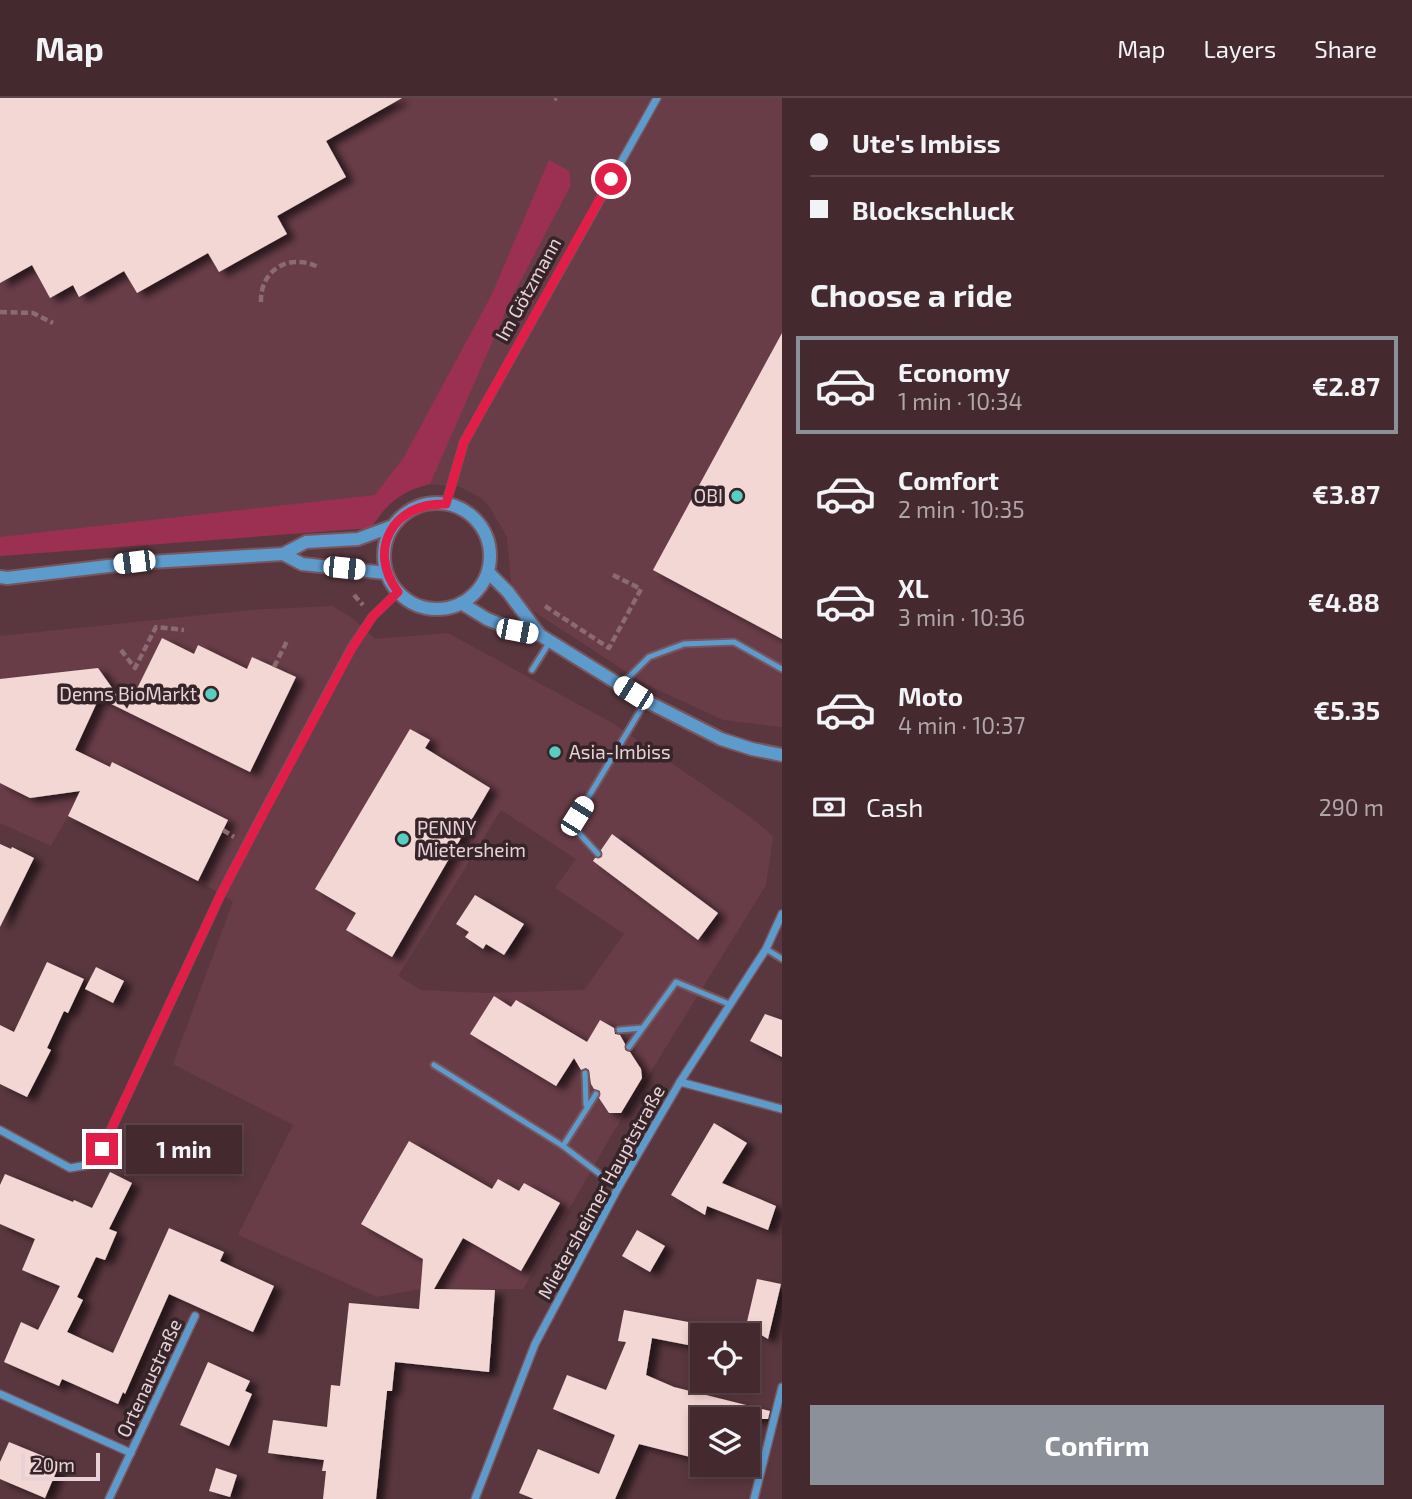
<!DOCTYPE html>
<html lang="en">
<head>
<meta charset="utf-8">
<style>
	:root { --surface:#44292f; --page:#4b3137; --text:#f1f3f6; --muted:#afa6aa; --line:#5c454b; --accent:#8c9099 }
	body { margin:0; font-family:"Exo 2",sans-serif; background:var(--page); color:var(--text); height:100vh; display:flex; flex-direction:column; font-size:26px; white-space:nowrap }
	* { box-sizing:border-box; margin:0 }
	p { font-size:23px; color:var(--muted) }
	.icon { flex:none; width:38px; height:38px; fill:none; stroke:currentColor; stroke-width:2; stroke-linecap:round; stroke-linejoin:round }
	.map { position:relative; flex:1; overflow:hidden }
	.side { display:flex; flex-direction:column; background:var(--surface); width:630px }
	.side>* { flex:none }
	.guide { display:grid; align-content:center; height:154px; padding:0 28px; background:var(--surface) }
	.buttons { position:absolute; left:690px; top:1225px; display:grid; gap:14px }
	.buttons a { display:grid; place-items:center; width:70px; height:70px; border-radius:0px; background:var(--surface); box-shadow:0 4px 10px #0003,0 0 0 2px var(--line); font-size:35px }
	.scale { position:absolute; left:21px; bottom:18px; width:79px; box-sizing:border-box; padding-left:7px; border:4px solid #e9d2d7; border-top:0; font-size:19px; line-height:24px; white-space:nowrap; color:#e9d2d7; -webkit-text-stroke:5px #352428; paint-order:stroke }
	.end { position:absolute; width:32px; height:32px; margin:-16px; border:9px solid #e11d48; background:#fff; box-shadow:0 0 0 4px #fff }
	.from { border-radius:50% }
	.bubble { position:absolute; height:49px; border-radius:0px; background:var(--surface); box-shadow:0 4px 10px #0003,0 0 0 2px var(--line); font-size:23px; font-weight:700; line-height:49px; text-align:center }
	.car { position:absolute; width:21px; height:42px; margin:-21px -10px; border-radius:9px; box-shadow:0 0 5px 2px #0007; background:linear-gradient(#fff 24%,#345 0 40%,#fff 0 76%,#345 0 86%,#fff 0) }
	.guide b { display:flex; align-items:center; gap:24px; height:66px; font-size:26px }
	.guide b+b { border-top:2px solid var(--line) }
	.guide i { width:18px; height:18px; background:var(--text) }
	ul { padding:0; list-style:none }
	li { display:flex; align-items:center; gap:21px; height:98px; margin:0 14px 10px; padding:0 14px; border:4px solid transparent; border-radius:0px }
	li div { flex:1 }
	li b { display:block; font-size:26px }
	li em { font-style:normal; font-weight:700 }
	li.active { border-color:var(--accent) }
	li>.icon { width:63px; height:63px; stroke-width:1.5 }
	h2 { padding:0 28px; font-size:32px; line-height:84px }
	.pay { display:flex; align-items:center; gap:18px; height:77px; padding:0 28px; font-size:26px }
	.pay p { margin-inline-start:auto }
	.action { display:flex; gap:14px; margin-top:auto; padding:14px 28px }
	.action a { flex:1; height:80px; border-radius:0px; background:var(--accent); color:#fff; font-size:28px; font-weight:700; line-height:80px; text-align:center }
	header { display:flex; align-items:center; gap:42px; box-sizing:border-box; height:98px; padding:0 35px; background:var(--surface); border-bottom:2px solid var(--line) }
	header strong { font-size:33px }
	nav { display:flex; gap:38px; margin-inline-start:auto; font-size:24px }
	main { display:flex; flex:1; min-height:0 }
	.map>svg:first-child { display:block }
</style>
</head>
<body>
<header>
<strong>Map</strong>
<nav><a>Map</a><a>Layers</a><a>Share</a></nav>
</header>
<main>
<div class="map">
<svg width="782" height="1401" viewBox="0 0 782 1401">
	<defs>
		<filter id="shadow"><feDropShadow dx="8" dy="4.5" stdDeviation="3.5" flood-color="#0009"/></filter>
	</defs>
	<rect width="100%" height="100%" fill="#5a373f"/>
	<g fill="#683d48" fill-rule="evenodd">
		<polygon points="0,0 782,0 782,629 723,622 645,586 527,509 511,484 507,439 489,408 481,400 460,389 430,386 409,391 385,408 371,430 0,458"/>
		<path d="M332 508 351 519 375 541 448 535 614 626 749 718 773 738 766 787 611 1038 523 1191H420L377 1199 238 1137 293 1027 173 966 233 803 198 783 68 718 51 748 0 725V538L251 512ZM501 712 576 761 555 790 624 836 584 892 485 895 421 892 398 878Z"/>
	</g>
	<path fill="#9c3053" d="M549 62 569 73 571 87 513 197 430 386C400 394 388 404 371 430L0 458V439L375 397 404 359 492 196Z"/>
	<g fill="#f3d7d4" filter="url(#shadow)">
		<polygon points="0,0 402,0 326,43 346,79 277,118 287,136 219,174 208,155 137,195 124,173 79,199 73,187 50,200 32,167 0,185"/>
		<polygon points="782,235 782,541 653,472"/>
		<polygon points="162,540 194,556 198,547 247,571 252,559 296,579 250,674 99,600 75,652 110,669 112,664 228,722 198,783 68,718 80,693 30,700 0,685 0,581 98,570 127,611"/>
		<polygon points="410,631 430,642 425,650 490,690 392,859 346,832 356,815 315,791"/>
		<polygon points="612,736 718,815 698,842 593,763 595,760 602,759 601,752"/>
		<polygon points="0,746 11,751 12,749 34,760 0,829"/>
		<polygon points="475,797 524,826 504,857 486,846 483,851 465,839 469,834 456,826"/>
		<polygon points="47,864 84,881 68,915 64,913 47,950 51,952 27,999 0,986 0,927 14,934"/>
		<polygon points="96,869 124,883 113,905 85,891"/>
		<polygon points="494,898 511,909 516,902 587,944 600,922 614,930 615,936 620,937 625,946 625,952 630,954 641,971 642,980 621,1015 609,1015 599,1000 600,993 594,991 591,986 589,972 586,970 581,972 574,960 556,988 470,936"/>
		<polygon points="765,916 782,922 782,959 750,943"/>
		<polygon points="714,1025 747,1045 722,1085 776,1108 768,1132 707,1108 705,1117 671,1097"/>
		<polygon points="409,1043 492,1091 498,1081 519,1093 524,1085 560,1105 521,1173 463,1140 434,1191 495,1192 489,1274 395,1264 392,1293 387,1293 376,1401 323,1401 326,1373 322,1373 324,1362 268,1355 273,1322 327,1329 331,1287 340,1288 349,1205 419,1211 423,1161 361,1126"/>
		<polygon points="110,1074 132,1085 109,1131 117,1134 105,1162 96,1159 77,1199 83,1202 67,1234 113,1255 169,1130 224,1154 220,1163 274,1188 253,1234 169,1196 125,1296 123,1294 118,1306 62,1281 59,1288 4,1264 21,1224 38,1232 60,1188 22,1172 35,1141 0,1126 0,1087 5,1076 73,1104 74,1102 92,1110"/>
		<polygon points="637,1132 665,1148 650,1174 622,1158"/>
		<polygon points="757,1181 781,1186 768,1241 746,1228"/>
		<polygon points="624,1212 699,1226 693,1248 652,1240 646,1277 674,1289 770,1313 768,1321 702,1321 702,1362 639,1346 615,1401 534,1401 519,1395 538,1351 599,1376 615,1337 553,1311 567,1277 606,1292 626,1244 618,1243"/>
		<polygon points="208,1264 250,1283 245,1293 252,1296 229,1348 180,1327"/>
		<polygon points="9,1344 60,1365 45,1400 0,1381 0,1364"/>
		<polygon points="216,1370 237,1377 230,1399 209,1393"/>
	</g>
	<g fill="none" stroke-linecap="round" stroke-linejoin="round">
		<g stroke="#77565d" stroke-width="9">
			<g id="service">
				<polyline points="532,572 549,545"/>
				<polyline points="621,587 649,559 684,546 734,544 782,571"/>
				<polyline points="598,756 577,733 577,718 646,603"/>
				<polyline points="766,851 782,861"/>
				<polyline points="619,932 642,930"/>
				<polyline points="629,949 676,884 729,906"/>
				<polyline points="434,967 563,1048 618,1090"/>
				<polyline points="585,975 586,1007"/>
				<polyline points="563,1048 596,996"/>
			</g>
		</g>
		<g stroke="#77565d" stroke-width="10">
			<g id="minor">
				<polyline points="446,406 464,344 657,0"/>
				<polyline points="680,984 782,1011"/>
				<polyline points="0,1032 70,1070 88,1067 102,1051 221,796 261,719 352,549 373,518 398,494"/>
				<polyline points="0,1296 131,1355"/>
				<polyline points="109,1401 195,1218"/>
				<polyline points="475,1401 535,1246 618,1090 680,984 766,851 782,816"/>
				<polyline points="754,1401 782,1289"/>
			</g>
		</g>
		<g stroke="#77565d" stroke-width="16">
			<g id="tertiary">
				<circle cx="437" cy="458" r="53"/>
				<polyline points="283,456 302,466 386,475"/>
				<polyline points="488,474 508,494 540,537"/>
				<polyline points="0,479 7,480 134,465 283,456 306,444 358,441 393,428"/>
				<polyline points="461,505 487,521 517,533 540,537 646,603 721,641 752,651 782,657"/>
			</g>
		</g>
		<g stroke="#8a6b72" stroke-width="4.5" stroke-dasharray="7 3.5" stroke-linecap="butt">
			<polyline points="554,1 557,0"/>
			<path d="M261 204C260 171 290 155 318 169"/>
			<polyline points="0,214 33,215 53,225"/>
			<polyline points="354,497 363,507"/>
			<polyline points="545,508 609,550 641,491 611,476"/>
			<polyline points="121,552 135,570 156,529 184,532"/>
			<polyline points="274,569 288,541"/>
			<polyline points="223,732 234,739"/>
		</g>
		<use href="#service" stroke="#5e9bcd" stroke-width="5"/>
		<use href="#minor" stroke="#5e9bcd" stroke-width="7"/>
		<use href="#tertiary" stroke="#5e9bcd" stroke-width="12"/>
	</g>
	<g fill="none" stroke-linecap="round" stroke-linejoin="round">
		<path stroke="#e11d48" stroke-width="9" d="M102 1051 221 796 254 733 352 550 373 518 398 494C366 451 394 404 446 406L464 344 611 81"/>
	</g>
	<g fill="#58cec0" stroke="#352428" stroke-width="2.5">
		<circle cx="737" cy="398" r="7"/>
		<circle cx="211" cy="596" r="7"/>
		<circle cx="555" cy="654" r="7"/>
		<circle cx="403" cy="741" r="7"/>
	</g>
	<g text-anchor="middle" stroke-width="7" stroke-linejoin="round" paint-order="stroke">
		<g font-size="19" fill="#e9d2d7" stroke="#352428">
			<text transform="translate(528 191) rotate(-61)" y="7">Im Götzmann</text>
			<text transform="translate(601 1094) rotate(-61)" y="7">Mietersheimer Hauptstraße</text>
			<text transform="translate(149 1280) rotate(-65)" y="7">Ortenaustraße</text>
		</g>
		<g font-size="19" fill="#e9d2d7" stroke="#352428" text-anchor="end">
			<text x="723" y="405">OBI</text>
			<text x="197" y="603">Denns BioMarkt</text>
			<text x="569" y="661" text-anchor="start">Asia-Imbiss</text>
			<text x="417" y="737" text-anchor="start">PENNY<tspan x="417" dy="22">Mietersheim</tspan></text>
		</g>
	</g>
</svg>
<div class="buttons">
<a><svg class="icon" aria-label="locate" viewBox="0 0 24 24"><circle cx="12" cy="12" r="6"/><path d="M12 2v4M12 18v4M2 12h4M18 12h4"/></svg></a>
<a><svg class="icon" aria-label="layers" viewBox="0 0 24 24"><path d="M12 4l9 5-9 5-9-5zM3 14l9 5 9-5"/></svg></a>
</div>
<div class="scale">20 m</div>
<i class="end from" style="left:611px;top:81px"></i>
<i class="end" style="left:102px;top:1051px"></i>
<div class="bubble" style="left:126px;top:1027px;width:116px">1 min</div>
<i class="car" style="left:134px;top:464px;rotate:263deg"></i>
<i class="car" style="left:344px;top:470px;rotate:96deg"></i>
<i class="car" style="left:517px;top:533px;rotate:101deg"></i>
<i class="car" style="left:633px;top:595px;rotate:302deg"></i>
<i class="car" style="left:577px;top:718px;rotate:32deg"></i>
</div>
<section class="side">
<div class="guide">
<b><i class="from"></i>Ute's Imbiss</b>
<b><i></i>Blockschluck</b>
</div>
<h2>Choose a ride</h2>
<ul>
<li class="active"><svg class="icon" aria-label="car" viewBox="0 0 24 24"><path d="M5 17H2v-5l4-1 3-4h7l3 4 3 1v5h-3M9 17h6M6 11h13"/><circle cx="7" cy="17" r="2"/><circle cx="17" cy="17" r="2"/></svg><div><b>Economy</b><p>1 min · 10:34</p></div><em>€2.87</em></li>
<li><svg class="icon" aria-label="car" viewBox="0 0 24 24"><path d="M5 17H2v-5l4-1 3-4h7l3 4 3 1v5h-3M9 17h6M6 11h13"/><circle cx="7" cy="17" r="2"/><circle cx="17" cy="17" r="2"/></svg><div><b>Comfort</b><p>2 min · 10:35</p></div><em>€3.87</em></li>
<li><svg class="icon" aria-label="car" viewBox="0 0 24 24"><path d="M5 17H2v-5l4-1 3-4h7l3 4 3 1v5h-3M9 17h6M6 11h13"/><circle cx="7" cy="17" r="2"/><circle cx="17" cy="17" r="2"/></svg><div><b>XL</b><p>3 min · 10:36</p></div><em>€4.88</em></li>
<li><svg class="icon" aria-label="car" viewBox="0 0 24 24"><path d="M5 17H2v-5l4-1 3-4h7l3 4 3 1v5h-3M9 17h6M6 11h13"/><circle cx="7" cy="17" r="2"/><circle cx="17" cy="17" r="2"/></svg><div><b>Moto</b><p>4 min · 10:37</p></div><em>€5.35</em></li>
</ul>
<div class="pay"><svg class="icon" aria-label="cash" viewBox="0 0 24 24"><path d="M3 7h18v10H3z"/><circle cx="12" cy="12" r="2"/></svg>Cash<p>290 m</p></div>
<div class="action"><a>Confirm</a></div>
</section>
</main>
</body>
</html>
